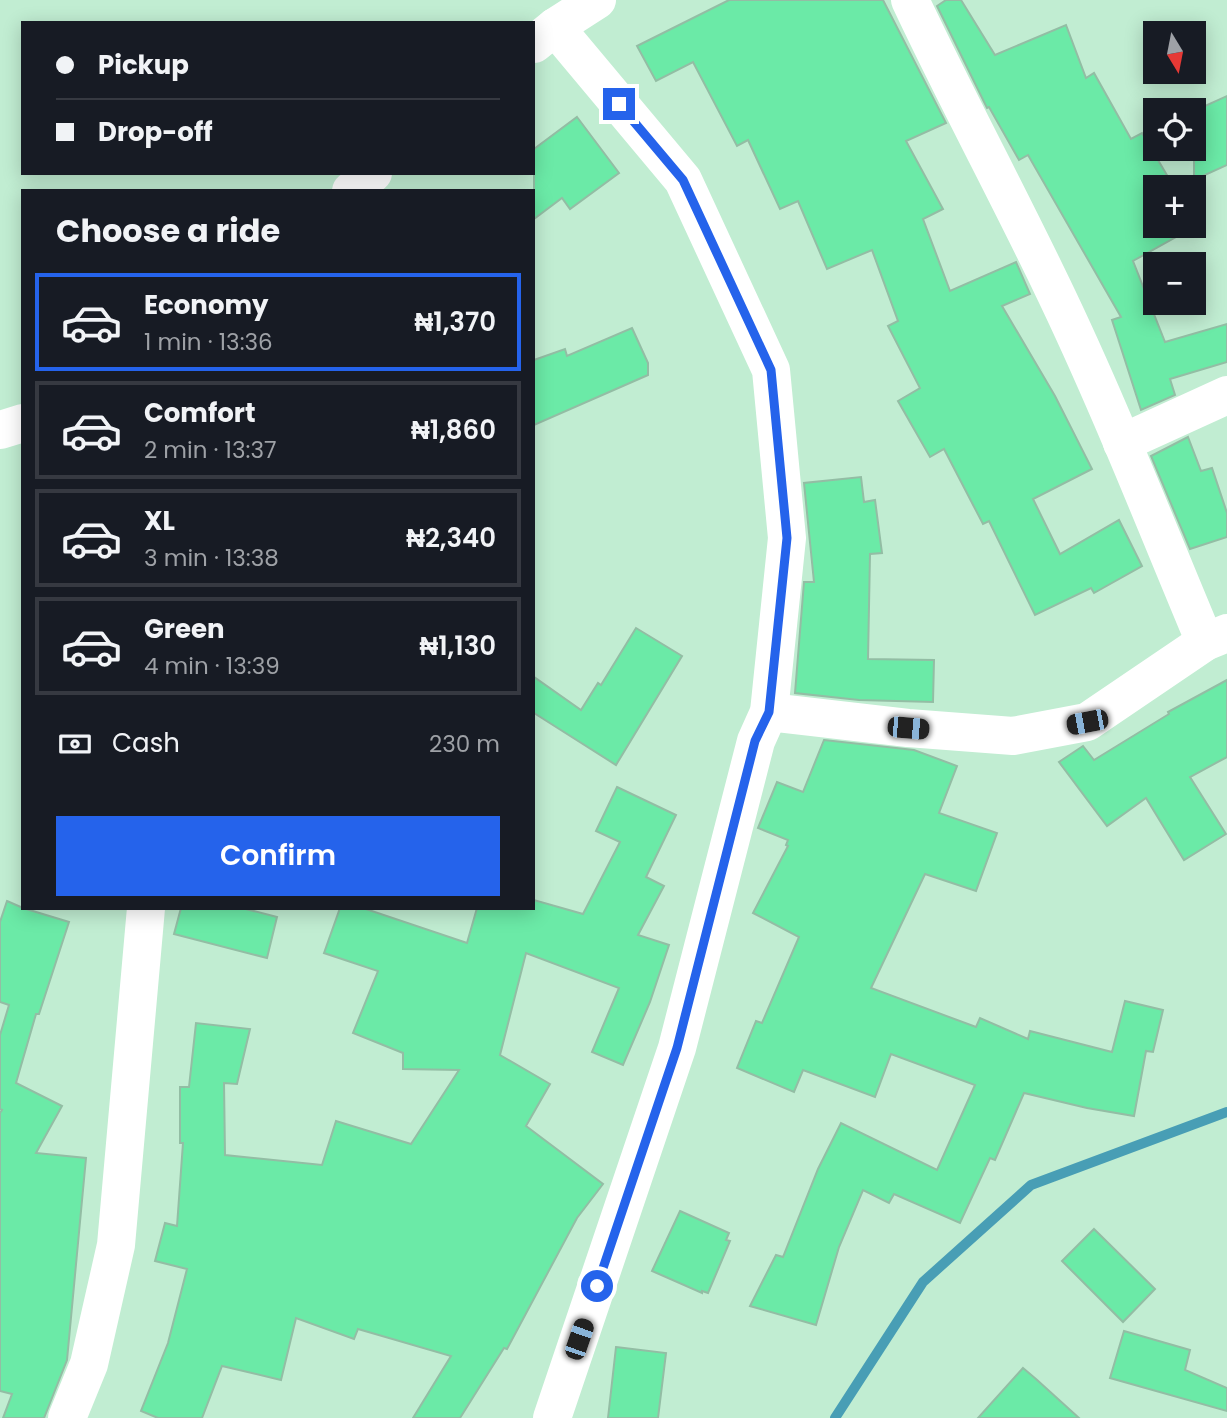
<!DOCTYPE html>
<html lang="en">
<head>
<meta charset="utf-8">
<style>
	:root { --surface:#171b24; --page:#20242c; --text:#f1f3f6; --muted:#9ea1a6; --line:#363941; --accent:#2563eb }
	body { margin:0; font-family:Poppins,sans-serif; background:var(--page); color:var(--text); height:100vh; display:flex; flex-direction:column; font-size:26px; white-space:nowrap }
	* { box-sizing:border-box; margin:0 }
	p { font-size:23px; color:var(--muted) }
	.icon { flex:none; width:38px; height:38px; fill:none; stroke:currentColor; stroke-width:2; stroke-linecap:round; stroke-linejoin:round }
	.map { position:relative; flex:1; overflow:hidden }
	.details { position:absolute; left:21px; top:189px; width:514px; height:721px; display:flex; flex-direction:column; background:var(--surface); border-radius:0px; box-shadow:0 4px 18px #0003 }
	.details>* { flex:none }
	.guide { position:absolute; left:21px; top:21px; width:514px; height:154px; border-radius:0px; box-shadow:0 4px 18px #0003; display:grid; align-content:center; height:154px; padding:0 35px; background:var(--surface) }
	.needle { width:46px; rotate:170deg }
	.fabs { position:absolute; left:1143px; top:21px; display:grid; gap:14px }
	.fabs a { display:grid; place-items:center; width:63px; height:63px; border-radius:0px; background:var(--surface); box-shadow:0 4px 18px #0003; font-size:35px }
	.end { position:absolute; width:32px; height:32px; margin:-16px; border:9px solid #2563eb; background:#fff; box-shadow:0 0 0 4px #fff }
	.from { border-radius:50% }
	.car { position:absolute; width:21px; height:42px; margin:-21px -10px; border-radius:9px; box-shadow:0 0 5px 2px #0007; background:linear-gradient(#222 24%,#8ab4d8 0 40%,#222 0 76%,#8ab4d8 0 86%,#222 0) }
	.guide b { display:flex; align-items:center; gap:24px; height:66px; font-size:26px }
	.guide b+b { border-top:2px solid var(--line) }
	.guide i { width:18px; height:18px; background:var(--text) }
	ul { padding:0; list-style:none }
	li { display:flex; align-items:center; gap:21px; height:98px; margin:0 14px 10px; padding:0 21px; border:4px solid var(--line); border-radius:0px }
	li div { flex:1 }
	li b { display:block; font-size:26px }
	li em { font-style:normal; font-weight:600 }
	li.selected { border-color:var(--accent) }
	li>.icon { width:63px; height:63px; stroke-width:1.5 }
	h2 { padding:0 35px; font-size:32px; line-height:84px }
	.pay { display:flex; align-items:center; gap:18px; height:77px; padding:0 35px; font-size:26px }
	.pay p { margin-inline-start:auto }
	.button { display:flex; gap:14px; margin-top:auto; padding:14px 35px }
	.button a { flex:1; height:80px; border-radius:0px; background:var(--accent); color:#fff; font-size:28px; font-weight:600; line-height:80px; text-align:center }
	.map>svg:first-child { display:block }
</style>
</head>
<body>
<div class="map">
<svg width="1227" height="1418" viewBox="0 0 1227 1418">
	<rect width="100%" height="100%" fill="#c1edd2"/>
	<g fill="none" stroke-linecap="round" stroke-linejoin="round">
		<polyline stroke="#489eb5" stroke-width="10" points="835,1418 923,1282 1031,1185 1227,1112"/>
	</g>
	<g fill="#6beaa7" stroke="#93bda4" stroke-width="2">
		<polygon points="729,0 883,0 946,123 906,141 943,209 923,219 950,291 1016,262 1030,294 1002,306 1055,396 1092,469 1033,499 1060,554 1119,520 1142,566 1094,593 1091,588 1035,615 989,521 983,524 944,449 930,457 898,401 920,388 888,326 898,321 872,250 827,269 798,201 780,209 748,140 737,146 693,62 656,81 637,46"/>
		<polygon points="946,0 961,0 995,55 1066,25 1086,78 1094,73 1131,139 1142,133 1174,187 1155,187 1155,226 1191,226 1192,228 1133,261 1165,342 1227,324 1227,362 1170,379 1175,395 1141,410 1112,320 1121,317 1028,155 1019,160 989,107 987,108 937,6"/>
		<polygon points="1227,96 1227,165 1194,180 1194,111"/>
		<polygon points="577,117 619,173 570,209 562,198 534,219 534,149"/>
		<polygon points="632,328 648,363 648,375 534,425 534,360 565,349 567,356"/>
		<polygon points="1188,437 1201,471 1212,468 1227,513 1227,537 1190,549 1151,456"/>
		<polygon points="861,477 864,502 875,500 882,553 870,554 868,659 934,660 933,702 859,700 795,693 804,582 814,582 804,483"/>
		<polygon points="636,628 682,656 616,765 534,713 534,677 581,710 598,683 601,685"/>
		<polygon points="1227,680 1227,757 1190,777 1226,834 1184,860 1146,798 1107,826 1059,762 1083,746 1094,760 1169,714 1168,712"/>
		<polygon points="824,740 914,750 957,766 939,813 997,833 976,891 925,874 871,988 976,1027 980,1018 1028,1039 1030,1031 1112,1052 1125,1001 1163,1010 1153,1052 1146,1051 1134,1116 1087,1108 1024,1093 995,1160 990,1158 960,1223 894,1194 889,1203 863,1190 839,1247 816,1325 750,1306 776,1255 783,1257 818,1169 841,1123 937,1170 975,1085 891,1054 875,1097 803,1070 794,1092 737,1068 756,1021 762,1023 799,937 753,913 788,846 786,845 788,840 758,828 777,782 803,792"/>
		<polygon points="617,787 676,815 646,877 664,886 638,935 669,945 650,1002 623,1065 592,1052 619,988 526,953 500,1055 550,1084 526,1126 603,1184 577,1218 507,1349 504,1348 460,1418 413,1418 451,1356 358,1329 354,1339 296,1318 281,1380 222,1366 202,1418 158,1418 141,1411 168,1343 187,1269 155,1261 165,1223 177,1226 183,1143 180,1143 180,1087 189,1087 196,1023 250,1029 237,1084 224,1083 225,1155 322,1165 336,1121 411,1144 459,1070 403,1069 403,1053 353,1033 378,971 324,953 340,908 363,908 467,943 477,908 534,908 534,900 583,914 620,842 596,831"/>
		<polygon points="7,901 23,908 69,922 39,1014 36,1014 16,1083 62,1106 36,1153 86,1158 67,1360 44,1418 3,1418 12,1394 0,1391 0,1113 2,1110 0,1109 0,1035 9,1005 0,1002 0,922"/>
		<polygon points="181,908 242,908 277,917 267,958 174,934"/>
		<polygon points="680,1211 729,1233 726,1240 730,1241 708,1293 702,1291 702,1293 652,1271"/>
		<polygon points="1094,1229 1155,1289 1123,1322 1062,1261"/>
		<polygon points="1124,1331 1190,1350 1185,1370 1227,1388 1227,1411 1110,1378"/>
		<polygon points="616,1347 666,1353 658,1418 608,1418"/>
		<polygon points="1023,1368 1036,1379 1079,1418 978,1418"/>
	</g>
	<g fill="none" stroke-linecap="round" stroke-linejoin="round">
		<g stroke="#fff" stroke-width="38">
			<path d="M910 0C955 96 1006 190 1052 286 1108 402 1155 523 1205 642"/>
			<polyline points="534,44 555,27 597,0"/>
			<polyline points="351,191 373,173"/>
			<polyline points="0,430 23,423"/>
			<polyline points="1122,443 1227,395"/>
			<polyline points="769,712 908,728 1013,736 1087,722 1205,642 1227,633"/>
			<polyline points="67,1418 89,1364 116,1245 146,908"/>
			<polyline points="552,1418 677,1048 756,741 769,712 787,538 771,370 683,180 555,27"/>
		</g>
	</g>
	<g fill="none" stroke-linecap="round" stroke-linejoin="round">
		<polyline stroke="#2563eb" stroke-width="9" points="597,1286 677,1048 755,741 769,712 787,538 771,370 683,180 619,104"/>
	</g>
</svg>
<div class="fabs">
<a><svg class="needle" viewBox="-14 -14 28 28"><path d="M0-13l5 13h-10z" fill="#e53935"/><path d="M0 13l5-13h-10z" fill="#9ea1a6"/></svg></a>
<a><svg class="icon" aria-label="locate" viewBox="0 0 24 24"><circle cx="12" cy="12" r="6"/><path d="M12 2v4M12 18v4M2 12h4M18 12h4"/></svg></a>
<a>+</a>
<a>−</a>
</div>
<i class="end from" style="left:597px;top:1286px"></i>
<i class="end" style="left:619px;top:104px"></i>
<i class="car" style="left:1087px;top:722px;rotate:259deg"></i>
<i class="car" style="left:908px;top:728px;rotate:95deg"></i>
<i class="car" style="left:579px;top:1339px;rotate:19deg"></i>
<div class="guide">
<b><i class="from"></i>Pickup</b>
<b><i></i>Drop-off</b>
</div>
<section class="details">
<h2>Choose a ride</h2>
<ul>
<li class="selected"><svg class="icon" aria-label="car" viewBox="0 0 24 24"><path d="M5 17H2v-5l4-1 3-4h7l3 4 3 1v5h-3M9 17h6M6 11h13"/><circle cx="7" cy="17" r="2"/><circle cx="17" cy="17" r="2"/></svg><div><b>Economy</b><p>1 min · 13:36</p></div><em>₦1,370</em></li>
<li><svg class="icon" aria-label="car" viewBox="0 0 24 24"><path d="M5 17H2v-5l4-1 3-4h7l3 4 3 1v5h-3M9 17h6M6 11h13"/><circle cx="7" cy="17" r="2"/><circle cx="17" cy="17" r="2"/></svg><div><b>Comfort</b><p>2 min · 13:37</p></div><em>₦1,860</em></li>
<li><svg class="icon" aria-label="car" viewBox="0 0 24 24"><path d="M5 17H2v-5l4-1 3-4h7l3 4 3 1v5h-3M9 17h6M6 11h13"/><circle cx="7" cy="17" r="2"/><circle cx="17" cy="17" r="2"/></svg><div><b>XL</b><p>3 min · 13:38</p></div><em>₦2,340</em></li>
<li><svg class="icon" aria-label="car" viewBox="0 0 24 24"><path d="M5 17H2v-5l4-1 3-4h7l3 4 3 1v5h-3M9 17h6M6 11h13"/><circle cx="7" cy="17" r="2"/><circle cx="17" cy="17" r="2"/></svg><div><b>Green</b><p>4 min · 13:39</p></div><em>₦1,130</em></li>
</ul>
<div class="pay"><svg class="icon" aria-label="cash" viewBox="0 0 24 24"><path d="M3 7h18v10H3z"/><circle cx="12" cy="12" r="2"/></svg>Cash<p>230 m</p></div>
<div class="button"><a>Confirm</a></div>
</section>
</div>
</body>
</html>
